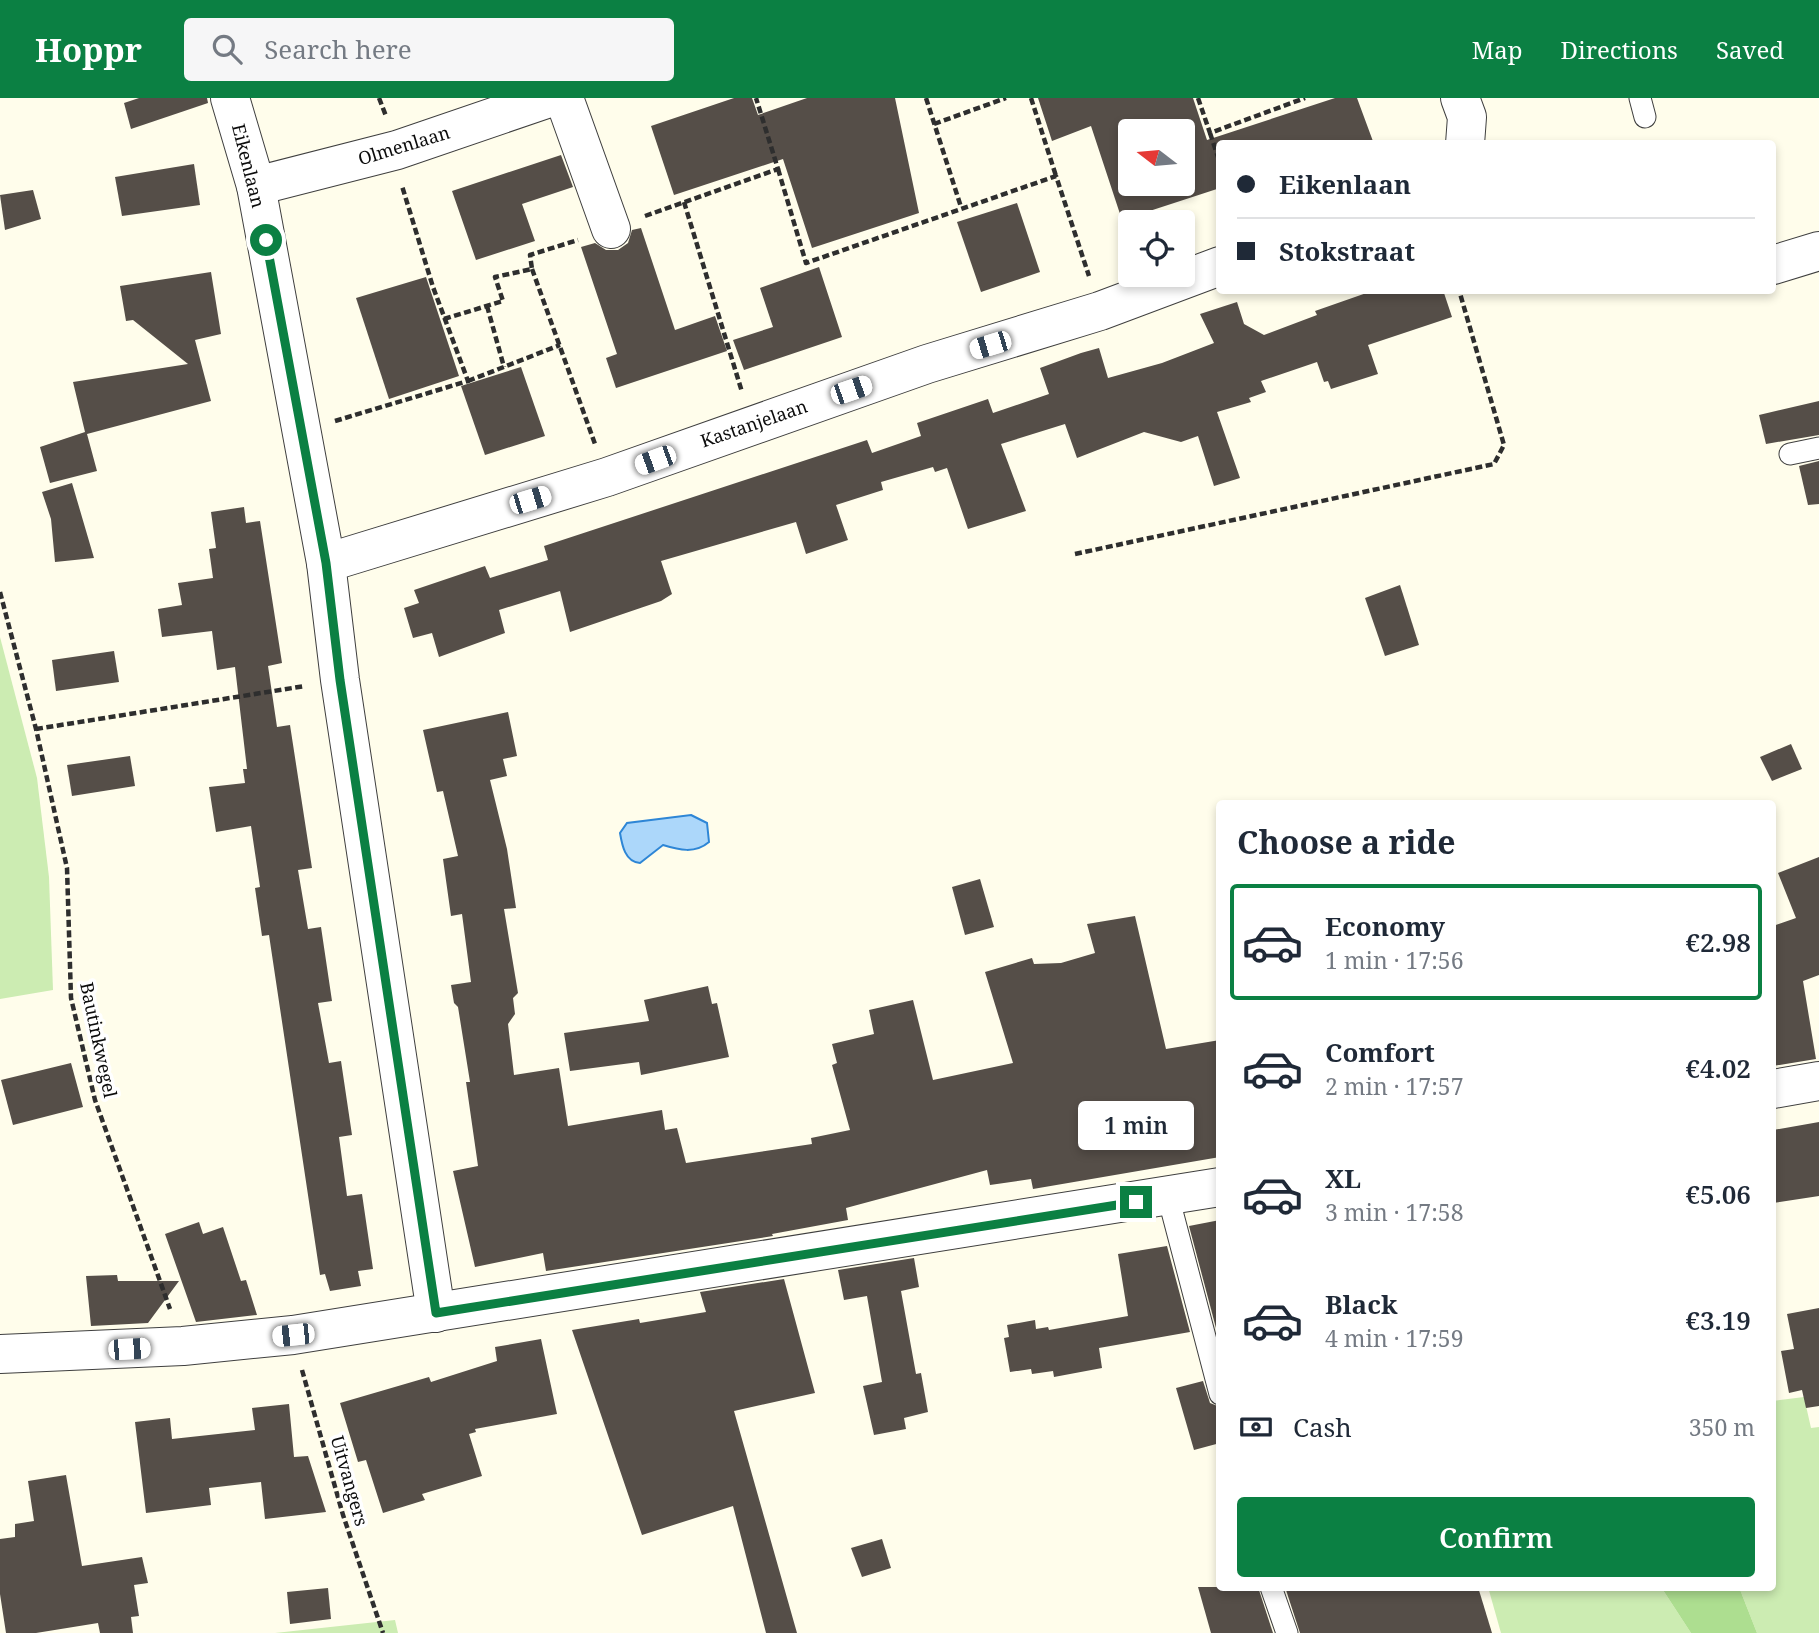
<!DOCTYPE html>
<html lang="en">
<head>
<meta charset="utf-8">
<style>
	:root { --surface:#fff; --page:#f6f6f7; --text:#1f2937; --muted:#747a83; --line:#e0e1e3; --accent:#0b8043 }
	body { margin:0; font-family:"Noto Serif",serif; background:var(--page); color:var(--text); height:100vh; display:flex; flex-direction:column; font-size:26px; white-space:nowrap }
	* { box-sizing:border-box; margin:0 }
	p { font-size:23px; color:var(--muted) }
	.icon { flex:none; width:38px; height:38px; fill:none; stroke:currentColor; stroke-width:2; stroke-linecap:round; stroke-linejoin:round }
	.map { position:relative; flex:1; overflow:hidden }
	.drawer { position:absolute; left:1216px; top:702px; width:560px; height:791px; display:flex; flex-direction:column; background:var(--surface); border-radius:7px; box-shadow:0 4px 10px #0003 }
	.drawer>* { flex:none }
	.hud { position:absolute; left:1216px; top:42px; width:560px; height:154px; border-radius:7px; box-shadow:0 4px 10px #0003; display:grid; align-content:center; height:154px; padding:0 21px; background:var(--surface) }
	.needle { width:46px; rotate:286deg }
	.tools { position:absolute; left:1118px; top:21px; display:grid; gap:14px }
	.tools a { display:grid; place-items:center; width:77px; height:77px; border-radius:7px; background:var(--surface); box-shadow:0 4px 10px #0003; font-size:35px }
	.end { position:absolute; width:32px; height:32px; margin:-16px; border:9px solid #0b8043; background:#fff; box-shadow:0 0 0 4px #fff }
	.from { border-radius:50% }
	.bubble { position:absolute; height:49px; border-radius:7px; background:var(--surface); box-shadow:0 4px 10px #0003; font-size:23px; font-weight:600; line-height:49px; text-align:center }
	.car { position:absolute; width:21px; height:42px; margin:-21px -10px; border-radius:9px; box-shadow:0 0 5px 2px #0007; background:linear-gradient(#fff 24%,#345 0 40%,#fff 0 76%,#345 0 86%,#fff 0) }
	.hud b { display:flex; align-items:center; gap:24px; height:66px; font-size:26px }
	.hud b+b { border-top:2px solid var(--line) }
	.hud i { width:18px; height:18px; background:var(--text) }
	ul { padding:0; list-style:none }
	li { display:flex; align-items:center; gap:21px; height:116px; margin:0 14px 10px; padding:0 7px; border:4px solid transparent; border-radius:7px }
	li div { flex:1 }
	li b { display:block; font-size:26px }
	li em { font-style:normal; font-weight:600 }
	li.current { border-color:var(--accent) }
	li>.icon { width:63px; height:63px; stroke-width:1.5 }
	h2 { padding:0 21px; font-size:32px; line-height:84px }
	.pay { display:flex; align-items:center; gap:18px; height:77px; padding:0 21px; font-size:26px }
	.pay p { margin-inline-start:auto }
	.action { display:flex; gap:14px; margin-top:auto; padding:14px 21px }
	.action a { flex:1; height:80px; border-radius:7px; background:var(--accent); color:#fff; font-size:28px; font-weight:600; line-height:80px; text-align:center }
	header { display:flex; align-items:center; gap:42px; box-sizing:border-box; height:98px; padding:0 35px; background:var(--accent); color:#fff }
	header strong { font-size:33px }
	nav { display:flex; gap:38px; margin-inline-start:auto; font-size:24px }
	.search { width:490px; height:63px; background:var(--page); display:flex; align-items:center; gap:18px; box-sizing:border-box; padding:0 24px; border-radius:7px; color:var(--muted); font-size:26px }
	.map>svg:first-child { display:block }
</style>
</head>
<body>
<header>
<strong>Hoppr</strong>
<div class="search"><svg class="icon" aria-label="search" viewBox="0 0 24 24"><circle cx="10" cy="10" r="6"/><path d="M15 15l6 6"/></svg>Search here</div>
<nav><a>Map</a><a>Directions</a><a>Saved</a></nav>
</header>
<div class="map">
<svg width="1819" height="1535" viewBox="0 0 1819 1535">
	<rect width="100%" height="100%" fill="#fffdeb"/>
	<g fill="#ccecb2">
		<polygon points="0,539 37,680 49,779 53,892 0,901"/>
		<polygon points="1804,1299 1811,1330 1819,1329 1819,1535 1757,1535 1739,1489 1773,1489 1773,1303"/>
		<polygon points="1488,1489 1661,1489 1691,1535 1501,1535"/>
		<polygon points="395,1522 398,1535 275,1535"/>
	</g>
	<polygon fill="#adde90" points="1661,1489 1739,1489 1757,1535 1691,1535"/>
	<path fill="#acd7fa" stroke="#2e86d6" stroke-width="2" d="M691 717 707 725 709 744C695 756 679 752 663 747L640 765C625 764 622 747 620 735L627 725Z"/>
	<g fill="#554e48" fill-rule="evenodd">
		<polygon points="139,0 207,0 208,5 131,31 124,5"/>
		<polygon points="734,0 752,0 758,17 807,0 895,0 919,115 812,150 783,61 674,97 651,28"/>
		<path d="M1038 0H1193L1207 42 1335 0H1357L1374 46H1220V90L1122 122 1091 28 1052 43ZM1130 33H1183V86H1130Z"/>
		<polygon points="561,57 573,89 522,106 535,143 476,162 452,93"/>
		<polygon points="194,66 200,107 122,118 115,79"/>
		<polygon points="33,92 41,121 5,132 0,97"/>
		<polygon points="1017,105 1040,174 981,194 957,124"/>
		<polygon points="641,130 675,232 715,218 727,253 616,290 606,260 617,256 581,149 595,145 606,152 618,152 628,145 632,132"/>
		<polygon points="819,169 842,239 744,272 733,242 773,229 760,190"/>
		<polygon points="211,174 221,236 195,242 211,303 87,336 97,373 50,385 40,349 85,334 73,284 188,266 133,222 126,223 120,188"/>
		<polygon points="426,179 459,278 389,301 356,200"/>
		<polygon points="1375,192 1443,192 1452,219 1368,247 1378,276 1331,291 1328,283 1324,284 1317,264 1261,283 1266,294 1249,300 1251,304 1217,314 1240,380 1214,388 1198,338 1181,344 1144,334 1077,360 1065,326 1001,346 1026,413 968,431 947,370 935,374 933,369 881,384 883,392 836,407 848,442 806,456 796,424 661,463 672,496 661,503 570,534 560,493 499,512 505,535 439,559 432,535 413,540 404,510 419,505 414,492 485,468 490,480 548,462 544,448 867,342 872,355 921,338 917,325 988,301 993,315 1049,296 1040,270 1081,255 1099,250 1108,280 1162,265 1214,245 1200,216 1237,204 1244,226 1264,237 1317,217 1315,213"/>
		<polygon points="521,269 545,338 485,357 461,288"/>
		<polygon points="1819,303 1819,337 1766,346 1759,317"/>
		<polygon points="1819,363 1819,406 1808,407 1799,368"/>
		<polygon points="72,385 94,460 55,464 51,421 42,394"/>
		<polygon points="244,409 246,425 260,423 282,565 268,568 277,629 290,627 312,770 298,772 308,831 321,829 332,903 318,905 329,965 341,963 352,1037 339,1039 347,1098 362,1096 373,1171 358,1173 361,1188 330,1193 325,1176 320,1177 269,837 262,838 255,790 260,789 251,728 216,734 209,689 245,685 243,671 247,671 235,569 217,572 212,533 162,539 158,511 182,507 178,485 213,480 209,451 216,450 211,414"/>
		<polygon points="1400,487 1419,547 1385,558 1365,500"/>
		<polygon points="114,553 119,584 56,593 52,562"/>
		<polygon points="508,614 517,658 503,661 507,678 490,682 507,751 516,810 504,811 518,895 513,900 515,916 508,926 514,977 559,970 568,1028 662,1012 665,1032 677,1030 686,1065 812,1046 811,1040 850,1032 832,967 837,965 832,946 874,936 869,912 913,902 933,982 1013,965 985,874 1032,860 1034,866 1061,865 1095,855 1087,826 1135,818 1166,951 1220,942 1220,1059 1033,1091 1031,1081 990,1087 987,1072 846,1110 848,1122 772,1136 773,1138 546,1173 543,1155 475,1169 453,1073 478,1068 466,984 470,984 458,909 454,905 451,887 471,884 462,816 451,818 443,761 458,758 443,693 437,694 423,632"/>
		<polygon points="1791,646 1802,671 1772,683 1760,659"/>
		<polygon points="130,658 135,688 72,698 67,667"/>
		<polygon points="1819,759 1819,877 1803,883 1816,961 1773,968 1773,828 1796,820 1778,775"/>
		<polygon points="980,781 994,829 965,837 952,789"/>
		<polygon points="708,888 712,906 717,905 729,959 641,977 639,964 570,973 564,935 649,923 644,902"/>
		<polygon points="71,965 83,1009 13,1027 1,982"/>
		<polygon points="1819,1024 1819,1098 1773,1105 1773,1032"/>
		<polygon points="1220,1122 1220,1229 1216,1230 1189,1128"/>
		<polygon points="199,1124 203,1136 223,1129 241,1183 246,1182 257,1217 196,1224 165,1136"/>
		<polygon points="1167,1148 1190,1234 1099,1250 1102,1270 1054,1279 1053,1273 1032,1276 1031,1271 1010,1274 1004,1240 1009,1239 1007,1227 1035,1222 1036,1231 1048,1229 1049,1232 1128,1218 1118,1156"/>
		<polygon points="914,1160 919,1189 901,1193 916,1276 921,1275 928,1314 904,1320 906,1331 874,1337 863,1288 882,1284 867,1198 844,1202 838,1172"/>
		<polygon points="117,1177 118,1183 179,1183 148,1225 91,1228 86,1178"/>
		<polygon points="784,1181 815,1295 734,1313 797,1535 766,1535 733,1408 642,1437 572,1232 639,1221 640,1225 706,1214 700,1194"/>
		<polygon points="1819,1210 1819,1308 1806,1310 1802,1292 1789,1295 1781,1253 1794,1251 1787,1216"/>
		<polygon points="541,1241 557,1316 475,1331 476,1334 469,1336 482,1378 422,1396 425,1402 383,1415 366,1362 358,1364 340,1305 429,1279 431,1284 497,1263 495,1249"/>
		<polygon points="1203,1283 1210,1305 1220,1309 1220,1345 1194,1352 1176,1290"/>
		<polygon points="289,1306 294,1359 308,1358 326,1414 265,1421 261,1384 209,1390 211,1407 146,1415 135,1324 170,1320 172,1341 255,1332 252,1310"/>
		<polygon points="66,1377 82,1468 142,1459 148,1485 134,1487 139,1518 131,1519 133,1535 100,1535 98,1525 36,1535 6,1535 0,1496 0,1441 15,1439 15,1426 34,1423 28,1383"/>
		<polygon points="882,1441 891,1470 862,1479 851,1450"/>
		<polygon points="1198,1489 1258,1489 1273,1535 1211,1535"/>
		<polygon points="1285,1489 1478,1489 1492,1535 1300,1535"/>
		<polygon points="328,1490 331,1521 290,1526 287,1494"/>
	</g>
	<g fill="none" stroke-linecap="round" stroke-linejoin="round">
		<g stroke="#3f3f3f" stroke-width="23">
			<g id="service">
				<polyline points="1640,0 1645,19"/>
				<polyline points="1790,356 1819,350"/>
				<polyline points="1168,1098 1220,1296"/>
				<polyline points="1271,1489 1287,1535"/>
			</g>
		</g>
		<g stroke="#3f3f3f" stroke-width="40">
			<g id="minor">
				<polyline points="230,0 256,88 326,465 340,582 436,1215"/>
				<polyline points="564,0 611,131"/>
				<polyline points="1460,0 1467,19 1465,46"/>
				<polyline points="256,88 397,52 549,0"/>
				<polyline points="1773,167 1819,153"/>
				<polyline points="326,465 607,379 927,266 1100,213 1220,168"/>
				<polyline points="1773,991 1819,983"/>
				<polyline points="0,1256 183,1248 293,1237 1220,1089"/>
			</g>
		</g>
		<g stroke="#2e2e2e" stroke-width="4.5" stroke-dasharray="7 3.5" stroke-linecap="butt">
			<polyline points="379,0 386,18"/>
			<polyline points="926,0 961,109"/>
			<polyline points="1031,0 1056,78"/>
			<polyline points="1198,0 1210,35 1305,0"/>
			<polyline points="934,26 1006,0"/>
			<polyline points="1210,35 1220,65"/>
			<polyline points="778,71 806,165 1056,78 1089,178"/>
			<polyline points="684,104 742,294"/>
			<polyline points="645,118 778,71 756,0"/>
			<polyline points="532,171 595,346"/>
			<polyline points="487,208 504,269"/>
			<polyline points="444,221 503,203 495,179 532,171 530,157 578,142"/>
			<polyline points="468,283 560,247"/>
			<polyline points="335,323 468,283 433,189 402,88"/>
			<polyline points="1075,456 1494,366 1504,347 1459,192"/>
			<polyline points="0,494 36,631 67,770 71,900 95,1002 170,1211"/>
			<polyline points="36,631 305,588"/>
			<polyline points="302,1272 343,1417 383,1535"/>
		</g>
		<use href="#service" stroke="#fff" stroke-width="21"/>
		<use href="#minor" stroke="#fff" stroke-width="38"/>
	</g>
	<g fill="none" stroke-linecap="round" stroke-linejoin="round">
		<polyline stroke="#0b8043" stroke-width="9" points="266,142 326,465 340,582 436,1215 1136,1104"/>
	</g>
	<g text-anchor="middle" stroke-width="7" stroke-linejoin="round" paint-order="stroke">
		<g font-size="18" fill="#0c0c0c" stroke="#fff">
			<text transform="translate(404 48) rotate(-17)" y="6">Olmenlaan</text>
			<text transform="translate(248 68) rotate(76)" y="6">Eikenlaan</text>
			<text transform="translate(754 326) rotate(-19)" y="6">Kastanjelaan</text>
			<text transform="translate(98 942) rotate(78)" y="6">Bautinkwegel</text>
			<text transform="translate(349 1383) rotate(74)" y="6">Uitvangers</text>
		</g>
	</g>
</svg>
<div class="tools">
<a><svg class="needle" viewBox="-14 -14 28 28"><path d="M0-13l5 13h-10z" fill="#e53935"/><path d="M0 13l5-13h-10z" fill="#747a83"/></svg></a>
<a><svg class="icon" aria-label="locate" viewBox="0 0 24 24"><circle cx="12" cy="12" r="6"/><path d="M12 2v4M12 18v4M2 12h4M18 12h4"/></svg></a>
</div>
<i class="end from" style="left:266px;top:142px"></i>
<i class="end" style="left:1136px;top:1104px"></i>
<div class="bubble" style="left:1078px;top:1003px;width:116px">1 min</div>
<i class="car" style="left:990px;top:247px;rotate:253deg"></i>
<i class="car" style="left:851px;top:292px;rotate:71deg"></i>
<i class="car" style="left:655px;top:362px;rotate:250deg"></i>
<i class="car" style="left:530px;top:402px;rotate:73deg"></i>
<i class="car" style="left:293px;top:1237px;rotate:264deg"></i>
<i class="car" style="left:129px;top:1251px;rotate:87deg"></i>
<div class="hud">
<b><i class="from"></i>Eikenlaan</b>
<b><i></i>Stokstraat</b>
</div>
<section class="drawer">
<h2>Choose a ride</h2>
<ul>
<li class="current"><svg class="icon" aria-label="car" viewBox="0 0 24 24"><path d="M5 17H2v-5l4-1 3-4h7l3 4 3 1v5h-3M9 17h6M6 11h13"/><circle cx="7" cy="17" r="2"/><circle cx="17" cy="17" r="2"/></svg><div><b>Economy</b><p>1 min · 17:56</p></div><em>€2.98</em></li>
<li><svg class="icon" aria-label="car" viewBox="0 0 24 24"><path d="M5 17H2v-5l4-1 3-4h7l3 4 3 1v5h-3M9 17h6M6 11h13"/><circle cx="7" cy="17" r="2"/><circle cx="17" cy="17" r="2"/></svg><div><b>Comfort</b><p>2 min · 17:57</p></div><em>€4.02</em></li>
<li><svg class="icon" aria-label="car" viewBox="0 0 24 24"><path d="M5 17H2v-5l4-1 3-4h7l3 4 3 1v5h-3M9 17h6M6 11h13"/><circle cx="7" cy="17" r="2"/><circle cx="17" cy="17" r="2"/></svg><div><b>XL</b><p>3 min · 17:58</p></div><em>€5.06</em></li>
<li><svg class="icon" aria-label="car" viewBox="0 0 24 24"><path d="M5 17H2v-5l4-1 3-4h7l3 4 3 1v5h-3M9 17h6M6 11h13"/><circle cx="7" cy="17" r="2"/><circle cx="17" cy="17" r="2"/></svg><div><b>Black</b><p>4 min · 17:59</p></div><em>€3.19</em></li>
</ul>
<div class="pay"><svg class="icon" aria-label="cash" viewBox="0 0 24 24"><path d="M3 7h18v10H3z"/><circle cx="12" cy="12" r="2"/></svg>Cash<p>350 m</p></div>
<div class="action"><a>Confirm</a></div>
</section>
</div>
</body>
</html>
